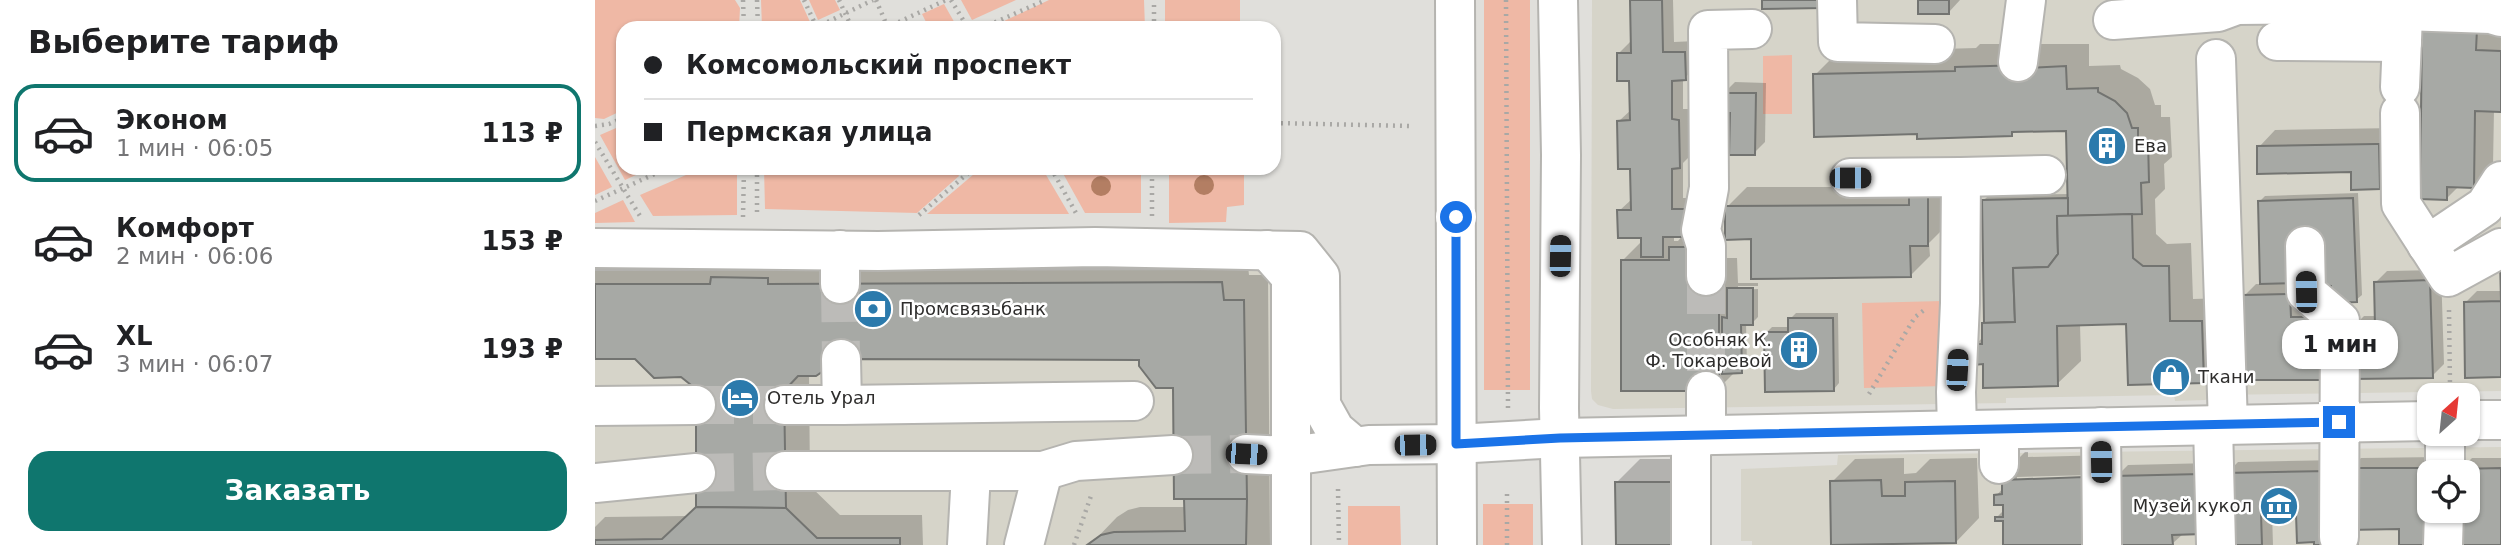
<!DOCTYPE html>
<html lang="ru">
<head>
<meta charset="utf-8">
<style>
	:root { --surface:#fff; --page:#f6f6f6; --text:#202124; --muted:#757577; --line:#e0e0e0; --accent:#0f766e }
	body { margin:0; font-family:"DejaVu Sans",sans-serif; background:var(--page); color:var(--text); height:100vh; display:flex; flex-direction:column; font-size:26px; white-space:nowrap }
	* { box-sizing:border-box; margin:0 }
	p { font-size:23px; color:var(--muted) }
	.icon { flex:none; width:38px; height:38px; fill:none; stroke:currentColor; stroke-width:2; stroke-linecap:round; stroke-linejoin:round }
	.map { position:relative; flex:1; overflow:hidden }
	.panel { display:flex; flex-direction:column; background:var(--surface); width:595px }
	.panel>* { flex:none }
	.guide { position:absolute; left:21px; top:21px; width:665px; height:154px; border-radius:21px; box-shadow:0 2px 5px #0004; display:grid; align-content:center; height:154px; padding:0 28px; background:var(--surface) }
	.needle { width:46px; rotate:27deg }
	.tools { position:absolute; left:1822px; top:383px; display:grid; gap:14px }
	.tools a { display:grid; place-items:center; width:63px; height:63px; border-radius:14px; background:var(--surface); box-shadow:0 2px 5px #0004; font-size:35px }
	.end { position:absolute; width:32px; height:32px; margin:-16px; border:9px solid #1a73e8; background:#fff; box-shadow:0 0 0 4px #fff }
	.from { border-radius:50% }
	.bubble { position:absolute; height:49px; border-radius:21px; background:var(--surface); box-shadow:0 2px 5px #0004; font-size:23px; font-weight:600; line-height:49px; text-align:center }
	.car { position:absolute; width:21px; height:42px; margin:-21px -10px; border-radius:9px; box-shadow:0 0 5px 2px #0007; background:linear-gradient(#222 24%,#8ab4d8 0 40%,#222 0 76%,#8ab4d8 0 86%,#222 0) }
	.guide b { display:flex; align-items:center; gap:24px; height:66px; font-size:26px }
	.guide b+b { border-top:2px solid var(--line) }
	.guide i { width:18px; height:18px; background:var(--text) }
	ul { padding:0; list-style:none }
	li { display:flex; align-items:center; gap:21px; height:98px; margin:0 14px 10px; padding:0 14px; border:4px solid transparent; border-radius:21px }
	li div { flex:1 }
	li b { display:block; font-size:26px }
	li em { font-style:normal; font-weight:600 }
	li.on { border-color:var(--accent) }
	li>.icon { width:63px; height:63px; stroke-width:1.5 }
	h2 { padding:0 28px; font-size:32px; line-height:84px }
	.button { display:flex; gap:14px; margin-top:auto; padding:14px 28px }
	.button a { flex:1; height:80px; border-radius:21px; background:var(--accent); color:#fff; font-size:28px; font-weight:600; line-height:80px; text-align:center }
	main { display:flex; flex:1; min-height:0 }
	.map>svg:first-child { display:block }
</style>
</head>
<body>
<main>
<section class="panel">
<h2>Выберите тариф</h2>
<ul>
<li class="on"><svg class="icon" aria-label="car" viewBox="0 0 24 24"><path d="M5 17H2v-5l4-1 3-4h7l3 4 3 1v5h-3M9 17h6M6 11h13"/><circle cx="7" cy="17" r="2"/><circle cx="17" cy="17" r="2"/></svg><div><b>Эконом</b><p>1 мин · 06:05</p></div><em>113 ₽</em></li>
<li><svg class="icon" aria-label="car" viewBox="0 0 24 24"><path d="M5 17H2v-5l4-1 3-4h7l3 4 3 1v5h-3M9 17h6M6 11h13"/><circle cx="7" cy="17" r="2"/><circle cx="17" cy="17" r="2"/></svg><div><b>Комфорт</b><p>2 мин · 06:06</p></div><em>153 ₽</em></li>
<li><svg class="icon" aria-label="car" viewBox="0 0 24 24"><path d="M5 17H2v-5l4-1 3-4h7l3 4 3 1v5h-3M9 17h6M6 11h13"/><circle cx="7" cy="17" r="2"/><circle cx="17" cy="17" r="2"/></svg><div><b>XL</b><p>3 мин · 06:07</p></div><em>193 ₽</em></li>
</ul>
<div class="button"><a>Заказать</a></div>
</section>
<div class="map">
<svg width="1906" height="545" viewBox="0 0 1906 545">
	<rect width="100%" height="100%" fill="#e0dfdb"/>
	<g fill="#d6d4c9" fill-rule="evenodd">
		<polygon points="997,0 1906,0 1906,391 1619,395 1610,400 1580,401 1579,395 1411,398 1411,403 1018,409 1003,405 997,399 996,391"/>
		<polygon points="676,270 680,545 0,545 0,271"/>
		<path d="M1906 447V545H1157V541H1146V469L1242 465 1243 455ZM1834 472H1872V511H1834Z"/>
	</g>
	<g fill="#efb8a5">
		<polygon points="0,0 140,0 145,8 144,28 28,28 28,110 9,119 0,118"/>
		<polygon points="166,0 205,0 216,24 207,28 167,28"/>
		<polygon points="214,0 240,0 245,10 223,20"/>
		<polygon points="366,0 421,0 377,20"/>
		<polygon points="454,0 549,0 550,28 394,28"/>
		<rect x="570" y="0" width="75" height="28"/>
		<rect x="889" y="0" width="46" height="390"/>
		<polygon points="349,4 362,27 334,28 327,14"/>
		<polygon points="1197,55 1197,114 1168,114 1168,56"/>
		<polygon points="28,125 28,168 56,168 30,180 5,135"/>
		<polygon points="0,157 17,187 0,195"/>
		<polygon points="107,168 142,168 142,215 58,216 45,195"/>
		<polygon points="169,168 360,168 364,176 322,213 170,209"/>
		<polygon points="386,168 447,168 474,214 332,214"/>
		<polygon points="465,168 546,168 546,213 490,213"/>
		<polygon points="574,168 649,168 649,205 632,207 631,222 574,223"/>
		<polygon points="28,200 40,222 0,223 0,213"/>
		<polygon points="1348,301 1350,386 1269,388 1267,303"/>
		<rect x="888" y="504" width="50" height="41"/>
		<polygon points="753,506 805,506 806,545 753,545"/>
	</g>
	<g fill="#0003" fill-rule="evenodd">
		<path d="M1037 0H1078L1079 42 1101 41 1102 67 1088 79V109H1095L1096 155 1088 163V198H1101L1121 258H1142L1143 283H1163V286H1143V290L1163 289V317L1157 323H1151L1152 366 1146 372H1140L1123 389 1027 261 1048 240V236L1024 211 1037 199V168L1024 121 1037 109 1036 79 1023 54 1035 42H1038ZM1079 235H1088L1083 241H1079Z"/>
		<polygon points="1325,0 1365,0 1354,12"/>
		<polygon points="1829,29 1906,32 1906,110 1899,110 1898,166 1879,186 1864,186 1852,198"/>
		<polygon points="1385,44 1494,44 1494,66 1525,65 1526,69 1543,78 1555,89 1560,105 1566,105 1566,117 1575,117 1577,157 1569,164 1570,189 1560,199 1561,234 1572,244 1596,243 1598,299 1630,298 1631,358 1608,381 1533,322 1485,324 1486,361 1462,384 1389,363 1380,345 1389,336 1391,322 1388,201 1394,195 1475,194 1473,129 1421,130 1416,134 1323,132 1220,75 1243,52 1381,48"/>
		<polygon points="1140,82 1171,83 1170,142 1159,153 1128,94"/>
		<polygon points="1800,128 1801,171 1784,188 1758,170 1664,147 1680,130"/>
		<polygon points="1352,178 1352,225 1334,243 1335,256 1315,276 1132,207 1152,187 1327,187"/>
		<polygon points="1763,193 1767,295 1761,300 1738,284 1725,285 1744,366 1649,296 1661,284 1667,284 1665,201 1670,196"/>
		<polygon points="652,257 654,275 673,275 675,545 495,545 522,517 533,510 545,507 591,507 579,386 545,358 239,358 214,374 215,481 213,484 245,515 327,515 328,545 0,545 0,527 10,517 92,516 102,506 103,388 87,375 41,357 0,358 0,260"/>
		<polygon points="1846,270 1849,364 1837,376 1758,327 1769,316 1782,316 1781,282 1792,271"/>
		<polygon points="1882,291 1906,291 1906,375 1870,303"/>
		<polygon points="1201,313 1243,313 1244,383 1239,389 1171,333 1177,327 1195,327 1195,319"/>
		<path d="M1430 452H1433V457L1512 455 1513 545H1410L1409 519 1401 518 1409 510V503L1401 496 1409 487 1407 475ZM1498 475V479L1422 481V477Z"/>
		<polygon points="1843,457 1834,472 1834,511 1806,545 1806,527 1754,469 1766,458"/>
		<polygon points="1309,458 1309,474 1321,473 1335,459 1382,458 1384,518 1361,542 1240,545 1237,482 1260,459"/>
		<polygon points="1877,458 1906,458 1906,545 1872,511 1872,472 1866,472 1866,469"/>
		<polygon points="1045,459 1106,459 1022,545 1022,482"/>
		<polygon points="1744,460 1745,534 1764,532 1764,545 1721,545 1703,512 1677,513 1678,545 1633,545 1631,474 1643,462"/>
		<polygon points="1617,463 1589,533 1577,544 1521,477 1533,465"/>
	</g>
	<g fill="#a7a9a5" stroke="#737471" stroke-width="2">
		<polygon points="1035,0 1067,0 1068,52 1090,52 1091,80 1077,81 1077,119 1084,120 1085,168 1077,169 1077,209 1090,209 1091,237 1068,237 1068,257 1046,257 1046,238 1023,238 1022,210 1036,210 1035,169 1023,169 1022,121 1035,120 1034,81 1022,81 1022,53 1036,53"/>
		<polygon points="1167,0 1228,0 1228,8 1167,9"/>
		<rect x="1323" y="0" width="31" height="14"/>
		<polygon points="1827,28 1882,29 1881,50 1906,51 1906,112 1880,111 1879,188 1852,187 1852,200 1825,199"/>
		<polygon points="1430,65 1430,68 1471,66 1472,89 1503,88 1503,92 1520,101 1532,113 1537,128 1543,128 1543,140 1553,140 1554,182 1546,183 1547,214 1473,216 1471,131 1417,132 1417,136 1322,139 1322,134 1219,137 1218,74 1360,71 1360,67"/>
		<polygon points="1126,93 1161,93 1160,155 1134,155 1135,113 1126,113"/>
		<polygon points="1781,144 1784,144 1785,189 1756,190 1756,172 1662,174 1662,146"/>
		<polygon points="1314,197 1333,197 1333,246 1315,246 1316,277 1156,279 1156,239 1130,240 1130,206 1314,205"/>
		<polygon points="1473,198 1473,216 1462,216 1463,254 1453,267 1418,268 1420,322 1389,323 1387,200"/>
		<polygon points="1758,198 1762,302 1737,303 1736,286 1701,283 1665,284 1663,201"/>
		<polygon points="1537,214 1538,258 1548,266 1574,266 1575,321 1607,321 1609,383 1533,385 1531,324 1462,326 1463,386 1388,388 1388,364 1379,365 1378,344 1387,344 1387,323 1420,322 1418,268 1453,267 1463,254 1462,216"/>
		<polygon points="1074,247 1102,247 1124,276 1124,391 1026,391 1026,260 1074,260"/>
		<polygon points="1905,260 1906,260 1906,377 1870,378 1869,302 1906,301"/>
		<polygon points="116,277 173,278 173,284 627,282 629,300 649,300 652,499 579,499 578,388 561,388 544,366 544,360 246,359 221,376 203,376 189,391 191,508 101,507 101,389 86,377 59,378 40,359 0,359 0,284 115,284"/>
		<polygon points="1835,280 1838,378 1757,379 1756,327 1780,326 1779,282"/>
		<polygon points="1132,288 1158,288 1158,325 1146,325 1147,373 1127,374 1127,317 1132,318"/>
		<polygon points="1695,294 1696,317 1732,317 1733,380 1649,380 1648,295"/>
		<polygon points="1193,318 1238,318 1239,391 1170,392 1169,332 1193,332"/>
		<polygon points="1752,468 1832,468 1833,545 1804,545 1804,529 1753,530"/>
		<polygon points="1906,468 1906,545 1865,545 1865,511 1872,511 1872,472 1864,472 1864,469"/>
		<polygon points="1733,471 1734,545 1719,545 1719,542 1702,543 1701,514 1666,514 1667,545 1631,545 1630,473"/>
		<polygon points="1606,474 1608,534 1577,535 1578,545 1522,545 1519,476"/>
		<polygon points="1489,477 1488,545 1408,545 1408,521 1400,521 1400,517 1408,517 1408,505 1399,505 1399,495 1407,494 1407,480"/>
		<polygon points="1286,480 1287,496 1310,496 1310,482 1360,481 1361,543 1236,545 1235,481"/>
		<polygon points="1020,482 1084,482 1084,545 1021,545"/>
		<polygon points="589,499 652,499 651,545 492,545 506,535 519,532 590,531"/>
		<polygon points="101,507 191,508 222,538 305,538 305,545 0,545 0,540 67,539"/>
	</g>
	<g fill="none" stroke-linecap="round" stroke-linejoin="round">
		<g stroke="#bcbbb8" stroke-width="38" stroke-dasharray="38 19" stroke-linecap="butt">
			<polyline points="1111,276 1111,391"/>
			<polyline points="245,284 246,359"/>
			<polyline points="101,405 189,405"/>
			<polyline points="578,455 651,454"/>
			<polyline points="101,473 190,471"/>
		</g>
		<g stroke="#b5b4b0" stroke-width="42">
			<g id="minor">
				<polyline points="1242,0 1243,42 1340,44"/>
				<polyline points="1518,20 1623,12 1642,5 1772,4 1808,11 1896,14 1906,17"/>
				<polyline points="1682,41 1807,42"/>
				<polyline points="1621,59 1633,425"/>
				<polyline points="1423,62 1431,0"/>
				<polyline points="1805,87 1808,16"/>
				<polyline points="1805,113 1806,204 1853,277 1906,248"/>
				<polyline points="1366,177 1451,175"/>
				<polyline points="1255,178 1366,177 1365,303 1361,392 1362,430"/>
				<polyline points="1832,245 1890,206 1906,181"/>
				<polyline points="1710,246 1711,292 1745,321 1744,537"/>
				<polyline points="0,248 283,251 500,247 705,251 725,276 726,405 740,430 760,447"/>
				<polyline points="245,250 245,284"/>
				<polyline points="672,250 696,277 696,545"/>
				<polyline points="1111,276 1111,246 1106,230 1114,188 1113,30 1157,29"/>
				<polyline points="246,359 247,405 539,401"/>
				<polyline points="189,405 247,405"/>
				<polyline points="0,406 101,405"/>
				<polyline points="1872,420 1906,420"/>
				<polyline points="1618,425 1621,545"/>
				<polyline points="1506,427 1507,545"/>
				<polyline points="1096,436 1096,545"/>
				<polyline points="1111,436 1111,391"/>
				<polyline points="965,438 1834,421"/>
				<polyline points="651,454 696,456 774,445 861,444"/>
				<polyline points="1404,464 1404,430"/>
				<polyline points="190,471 448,471 481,461 578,455"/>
				<polyline points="1850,472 1850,434"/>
				<polyline points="0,483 101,473"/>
				<polyline points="372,545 376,473"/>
				<polyline points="429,545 448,471"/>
				<polyline points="1848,545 1849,511"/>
			</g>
		</g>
		<g stroke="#b5b4b0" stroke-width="42">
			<g id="major">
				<polyline points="860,0 862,545"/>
				<polyline points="963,0 966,155 964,408 967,545"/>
				<polyline points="861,444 965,438"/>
			</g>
		</g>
		<g stroke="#a9a8a5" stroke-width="4.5" stroke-dasharray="2 5" stroke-linecap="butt">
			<polyline points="148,0 149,28"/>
			<polyline points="162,0 163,28"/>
			<polyline points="209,0 222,28"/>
			<polyline points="244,0 257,28"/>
			<polyline points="281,0 293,28"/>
			<polyline points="356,0 373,28"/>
			<polyline points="911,0 913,409"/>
			<polyline points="220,28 278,0"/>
			<polyline points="291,28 351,0"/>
			<polyline points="387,28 451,0"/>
			<polyline points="559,28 559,0"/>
			<polyline points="679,123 815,126"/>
			<polyline points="0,126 14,124 28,118"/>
			<polyline points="0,142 45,216"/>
			<polyline points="162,168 162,216"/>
			<polyline points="456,168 481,213"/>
			<polyline points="0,201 73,168"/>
			<polyline points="324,215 379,168"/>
			<polyline points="557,216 557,168"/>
			<polyline points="148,217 149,168"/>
			<polyline points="1854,310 1855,386"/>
			<polyline points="1274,394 1320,317 1332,308"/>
			<polyline points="743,489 744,545"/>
			<polyline points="479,545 497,493"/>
			<polyline points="912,545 912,494"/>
		</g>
		<use href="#minor" stroke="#fff" stroke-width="38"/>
		<use href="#major" stroke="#fff" stroke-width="38"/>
	</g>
	<g fill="#b37e63">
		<circle cx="609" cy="185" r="10"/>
		<circle cx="506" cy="186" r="10"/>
	</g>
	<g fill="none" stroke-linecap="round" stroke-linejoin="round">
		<polyline stroke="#1a73e8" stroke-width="9" points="861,217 861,444 965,438 1744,422"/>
	</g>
	<defs>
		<g id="building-disc" transform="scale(2.0125)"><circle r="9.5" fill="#2b7aac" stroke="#fff"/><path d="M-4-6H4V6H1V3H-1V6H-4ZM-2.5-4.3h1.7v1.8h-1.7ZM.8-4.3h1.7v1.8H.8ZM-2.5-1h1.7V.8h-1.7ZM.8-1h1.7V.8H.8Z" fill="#fff"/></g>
		<g id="bank-disc" transform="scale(2.0125)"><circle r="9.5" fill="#2b7aac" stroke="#fff"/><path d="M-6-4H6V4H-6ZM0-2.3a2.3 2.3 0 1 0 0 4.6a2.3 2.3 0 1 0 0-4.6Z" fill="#fff"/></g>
		<g id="shop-disc" transform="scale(2.0125)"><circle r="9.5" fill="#2b7aac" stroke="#fff"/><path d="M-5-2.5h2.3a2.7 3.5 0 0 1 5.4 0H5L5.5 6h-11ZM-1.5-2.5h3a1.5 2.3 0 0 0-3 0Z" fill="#fff"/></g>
		<g id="hotel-disc" transform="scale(2.0125)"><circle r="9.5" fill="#2b7aac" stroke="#fff"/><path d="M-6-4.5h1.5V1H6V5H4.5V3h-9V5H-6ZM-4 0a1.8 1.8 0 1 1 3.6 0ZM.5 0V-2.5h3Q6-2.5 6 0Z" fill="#fff"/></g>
		<g id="museum-disc" transform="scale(2.0125)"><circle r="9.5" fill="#2b7aac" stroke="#fff"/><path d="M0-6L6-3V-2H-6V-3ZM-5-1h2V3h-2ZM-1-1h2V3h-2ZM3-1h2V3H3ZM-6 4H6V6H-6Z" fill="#fff"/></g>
	</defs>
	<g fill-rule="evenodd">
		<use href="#building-disc" x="1512" y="146"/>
		<use href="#bank-disc" x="278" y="309"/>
		<use href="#building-disc" x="1204" y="350"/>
		<use href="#shop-disc" x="1576" y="377"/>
		<use href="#hotel-disc" x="145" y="398"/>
		<use href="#museum-disc" x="1684" y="506"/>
	</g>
	<g text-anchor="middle" stroke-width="5" stroke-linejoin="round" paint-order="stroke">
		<g font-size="18" fill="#2e2d2c" stroke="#fff" text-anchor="start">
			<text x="1539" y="152">Ева</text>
			<text x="305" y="315">Промсвязьбанк</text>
			<text x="1177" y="346" text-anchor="end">Особняк К.<tspan x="1177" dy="21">Ф. Токаревой</tspan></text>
			<text x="1603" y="383">Ткани</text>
			<text x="172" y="404">Отель Урал</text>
			<text x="1657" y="512" text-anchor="end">Музей кукол</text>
		</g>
	</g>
</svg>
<div class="tools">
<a><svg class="needle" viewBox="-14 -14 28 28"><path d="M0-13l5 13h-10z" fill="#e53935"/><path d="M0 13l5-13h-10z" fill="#757577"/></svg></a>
<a><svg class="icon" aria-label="locate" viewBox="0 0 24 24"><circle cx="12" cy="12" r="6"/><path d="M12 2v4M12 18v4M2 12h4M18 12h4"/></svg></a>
</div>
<i class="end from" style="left:861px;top:217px"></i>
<i class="end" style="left:1744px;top:422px"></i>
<div class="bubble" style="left:1687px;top:320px;width:116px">1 мин</div>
<i class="car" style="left:1255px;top:178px;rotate:90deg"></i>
<i class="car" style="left:965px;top:256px;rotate:1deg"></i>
<i class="car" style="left:1711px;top:292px;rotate:359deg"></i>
<i class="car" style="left:1362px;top:370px;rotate:3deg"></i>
<i class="car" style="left:820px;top:445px;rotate:89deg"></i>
<i class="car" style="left:651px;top:454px;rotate:93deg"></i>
<i class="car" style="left:1506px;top:462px;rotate:359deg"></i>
<div class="guide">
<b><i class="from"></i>Комсомольский проспект</b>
<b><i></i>Пермская улица</b>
</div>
</div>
</main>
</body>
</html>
